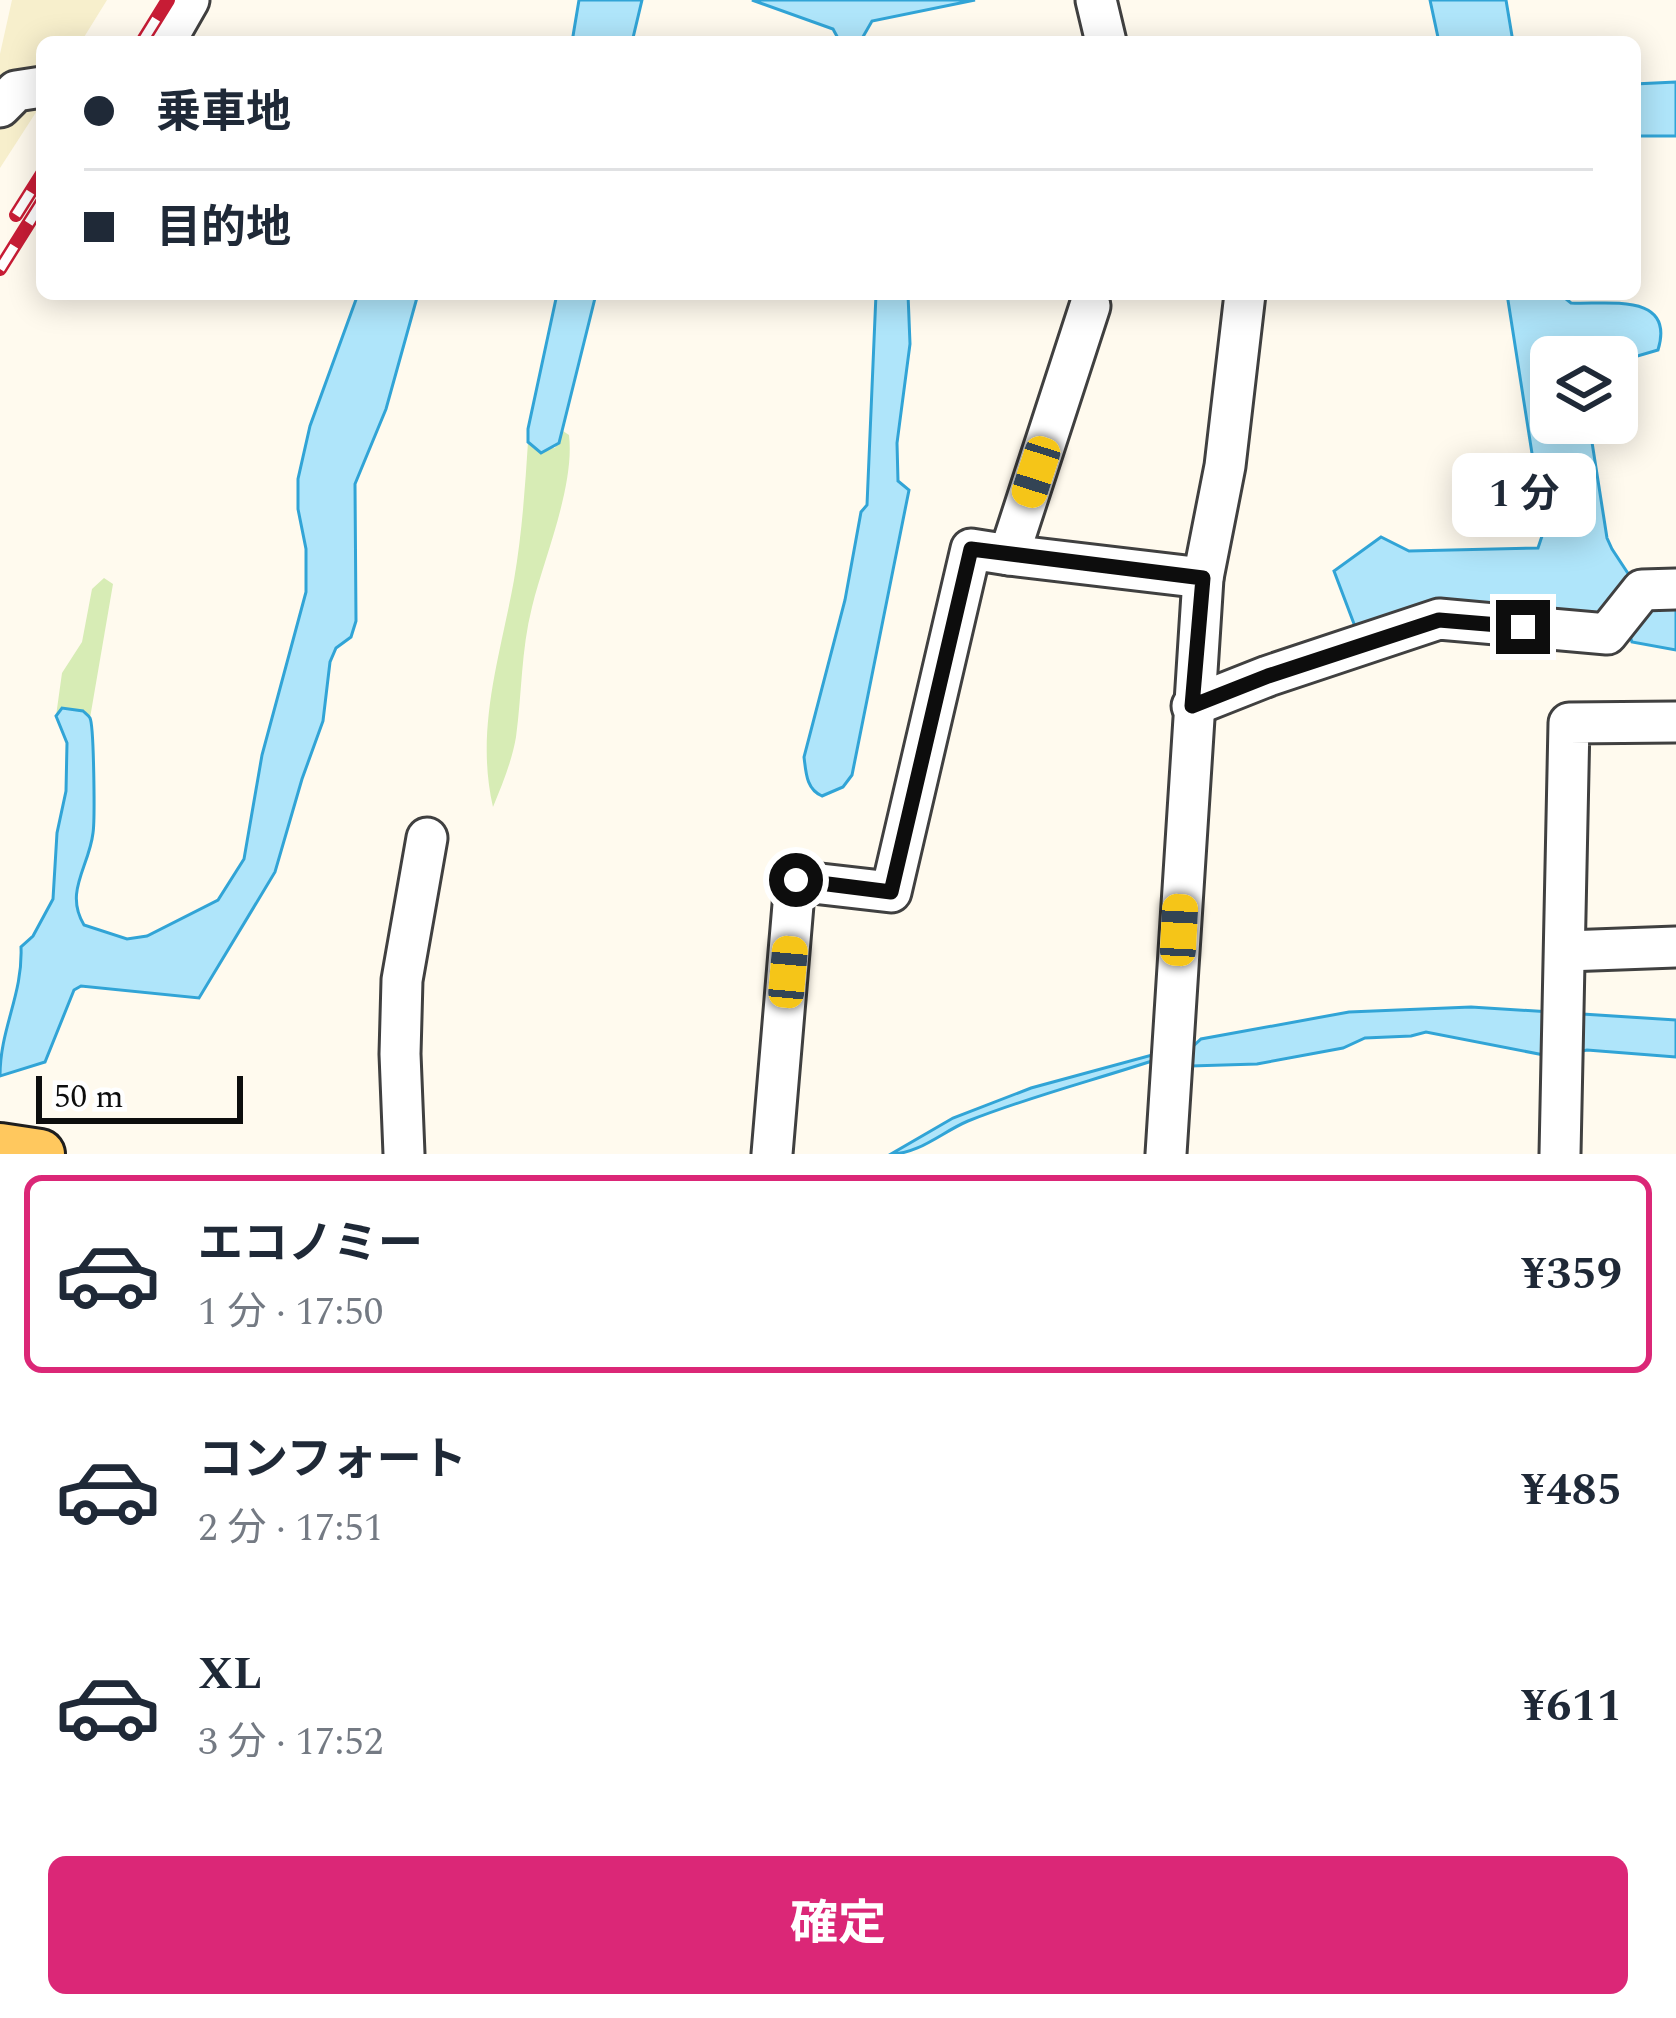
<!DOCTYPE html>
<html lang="ja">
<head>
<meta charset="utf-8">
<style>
	:root { --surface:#fff; --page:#f6f6f7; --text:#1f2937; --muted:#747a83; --line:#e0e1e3; --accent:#db2777 }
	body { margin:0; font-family:Spectral,"Noto Sans JP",serif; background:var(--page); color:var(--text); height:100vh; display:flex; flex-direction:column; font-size:45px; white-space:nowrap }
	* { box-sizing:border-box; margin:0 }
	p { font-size:39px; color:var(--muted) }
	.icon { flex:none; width:66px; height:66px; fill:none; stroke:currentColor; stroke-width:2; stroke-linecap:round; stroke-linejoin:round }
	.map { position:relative; height:1154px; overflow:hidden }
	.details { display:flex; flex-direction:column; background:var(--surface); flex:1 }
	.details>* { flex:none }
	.guide { position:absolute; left:36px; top:36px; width:1605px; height:264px; border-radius:18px; box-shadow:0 6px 30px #0003; display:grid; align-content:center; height:264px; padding:0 48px; background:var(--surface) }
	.tools { position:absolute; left:1530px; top:336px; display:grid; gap:24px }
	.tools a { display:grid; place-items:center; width:108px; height:108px; border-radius:18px; background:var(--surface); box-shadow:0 6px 30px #0003; font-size:60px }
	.scale { position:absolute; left:36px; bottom:30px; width:207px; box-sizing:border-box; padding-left:12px; border:6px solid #0d0d0d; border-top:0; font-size:33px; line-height:42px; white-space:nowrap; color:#0d0d0d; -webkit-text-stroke:9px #fff; paint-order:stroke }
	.end { position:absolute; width:54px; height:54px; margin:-27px; border:15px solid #0d0d0d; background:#fff; box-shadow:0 0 0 6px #fff }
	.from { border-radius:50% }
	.bubble { position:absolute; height:84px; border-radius:18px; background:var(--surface); box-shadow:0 6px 30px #0003; font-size:39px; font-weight:700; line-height:84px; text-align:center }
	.car { position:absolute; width:36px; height:72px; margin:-36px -18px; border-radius:15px; box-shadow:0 0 9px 3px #0007; background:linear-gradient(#f5c518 24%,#345 0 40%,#f5c518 0 76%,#345 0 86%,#f5c518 0) }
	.guide b { display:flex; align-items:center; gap:42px; height:114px; font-size:45px }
	.guide b+b { border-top:3px solid var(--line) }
	.guide i { width:30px; height:30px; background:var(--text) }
	ul { padding:21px 0 0; list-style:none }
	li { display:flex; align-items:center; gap:36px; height:198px; margin:0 24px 18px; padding:0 24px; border:6px solid transparent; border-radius:18px }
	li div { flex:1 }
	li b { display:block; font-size:45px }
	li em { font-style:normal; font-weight:700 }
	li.current { border-color:var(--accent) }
	li>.icon { width:108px; height:108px; stroke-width:1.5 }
	.button { display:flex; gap:24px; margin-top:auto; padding:24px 48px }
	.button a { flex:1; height:138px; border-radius:18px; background:var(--accent); color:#fff; font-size:48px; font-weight:700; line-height:138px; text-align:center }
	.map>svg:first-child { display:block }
</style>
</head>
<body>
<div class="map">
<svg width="1676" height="1154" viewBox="0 0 1676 1154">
	<rect width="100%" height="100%" fill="#fffaee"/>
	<polygon fill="#f7efcc" points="12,0 107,0 81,42 42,42 42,103 0,168 0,54"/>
	<g fill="#d7ecb5">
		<path d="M563 431 569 435C575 486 544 558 532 607 521 650 522 694 516 737 512 761 502 785 493 807 475 729 500 657 514 580 522 534 525 488 528 442L534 449 555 448Z"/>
		<polygon points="104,578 113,584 90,718 83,711 62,708 56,716 62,673 82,642 92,589"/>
	</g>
	<g fill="#afe5fa" stroke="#31a4d6" stroke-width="3">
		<polygon points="579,0 642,0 632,42 572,42"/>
		<polygon points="752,0 975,0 872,21 860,42 840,42 833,29"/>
		<polygon points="1430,0 1506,0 1513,42 1439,42"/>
		<polygon points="1676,82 1676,136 1635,136 1635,84"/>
		<path d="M358 294H418L386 409 355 484 356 621 351 637 336 648 330 662 323 721 302 779 275 872 199 998 81 986 74 990 45 1062 0 1076C0 1028 23 995 21 947L33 936 53 899 57 833 66 791 67 743 56 716 62 708 83 711C85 713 88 715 90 718 94 726 95 820 93 833 89 867 64 892 84 925L127 939 147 936 218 900 244 859 262 755 306 592V549L298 509V479L310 426Z"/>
		<polygon points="557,294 596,294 559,443 541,453 528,442 528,429"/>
		<path d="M876 294H908L910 344 897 443 898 481 909 490 852 775 843 787 822 796C806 789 806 772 804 757L845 600 861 512 867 505Z"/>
		<path d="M1507 294H1560L1571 303C1605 305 1676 291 1658 350L1617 362V357H1551V423H1589L1607 538 1612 549 1637 587 1676 600V650L1632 642 1626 625 1359 637 1334 571 1381 537 1409 551 1538 548 1544 530Z"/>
		<polygon points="1471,1007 1676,1020 1676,1057 1587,1050 1554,1057 1426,1032 1411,1036 1365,1038 1343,1048 1257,1064 1191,1066 1189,1050 1201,1039 1349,1012"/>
		<path d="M1163 1052 1158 1059C1095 1080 1031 1096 968 1121 942 1132 919 1154 891 1154L953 1118 1031 1088Z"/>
	</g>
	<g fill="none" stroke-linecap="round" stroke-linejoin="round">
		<g stroke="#404040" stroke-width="45">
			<g id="minor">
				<polyline points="1096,0 1106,42"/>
				<polyline points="165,42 189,0"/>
				<polyline points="0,107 16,91 42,87"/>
				<polyline points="1009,555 1203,578"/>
				<polyline points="1192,706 1268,676 1439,619 1607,634 1642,590 1676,589"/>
				<polyline points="1566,951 1676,947"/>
				<polyline points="404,1154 400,1054 402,980 427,838"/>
				<polyline points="772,1154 795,881 891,892 971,549 1009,555 1090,306"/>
				<polyline points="1166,1154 1203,578 1225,466 1245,294"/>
				<polyline points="1560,1154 1569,723 1676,722"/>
			</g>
		</g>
		<g stroke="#1e1e1e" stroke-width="54">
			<polyline id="major" points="0,1148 40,1154"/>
		</g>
		<use href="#minor" stroke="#fff" stroke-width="39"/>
		<use href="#major" stroke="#ffc85e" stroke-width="48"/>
		<g stroke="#c71c35" stroke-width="14">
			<g id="rail">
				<polyline points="142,42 168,0"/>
				<polyline points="16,215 42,174"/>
				<polyline points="0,269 42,202"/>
			</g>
		</g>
		<use href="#rail" stroke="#fff" stroke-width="9" stroke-dasharray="27" stroke-linecap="butt"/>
	</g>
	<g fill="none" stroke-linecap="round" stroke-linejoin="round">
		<polyline stroke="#0d0d0d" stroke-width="15" points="796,880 891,892 971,549 1203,578 1192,706 1268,676 1439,620 1523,627"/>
	</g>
</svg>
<div class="tools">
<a><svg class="icon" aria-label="layers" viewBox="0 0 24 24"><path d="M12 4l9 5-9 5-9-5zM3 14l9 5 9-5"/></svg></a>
</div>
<div class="scale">50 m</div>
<i class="end from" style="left:796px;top:880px"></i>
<i class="end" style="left:1523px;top:627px"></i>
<div class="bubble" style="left:1452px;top:453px;width:144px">1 分</div>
<i class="car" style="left:1036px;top:472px;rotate:198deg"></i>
<i class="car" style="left:1179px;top:930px;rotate:3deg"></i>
<i class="car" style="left:788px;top:972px;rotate:5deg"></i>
<div class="guide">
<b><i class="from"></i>乗車地</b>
<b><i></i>目的地</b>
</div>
</div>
<section class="details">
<ul>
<li class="current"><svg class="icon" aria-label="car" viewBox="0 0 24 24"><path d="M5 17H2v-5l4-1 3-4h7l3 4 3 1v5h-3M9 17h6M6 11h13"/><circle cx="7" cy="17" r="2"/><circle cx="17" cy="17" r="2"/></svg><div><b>エコノミー</b><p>1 分 · 17:50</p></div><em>¥359</em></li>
<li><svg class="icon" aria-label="car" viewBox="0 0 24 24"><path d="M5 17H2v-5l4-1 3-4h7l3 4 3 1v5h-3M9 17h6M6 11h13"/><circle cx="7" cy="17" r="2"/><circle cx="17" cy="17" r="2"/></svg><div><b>コンフォート</b><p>2 分 · 17:51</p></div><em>¥485</em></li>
<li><svg class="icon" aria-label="car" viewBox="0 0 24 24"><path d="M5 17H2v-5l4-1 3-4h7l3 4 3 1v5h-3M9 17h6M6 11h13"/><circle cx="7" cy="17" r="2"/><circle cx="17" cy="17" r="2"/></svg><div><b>XL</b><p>3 分 · 17:52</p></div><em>¥611</em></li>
</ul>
<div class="button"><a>確定</a></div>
</section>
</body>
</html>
